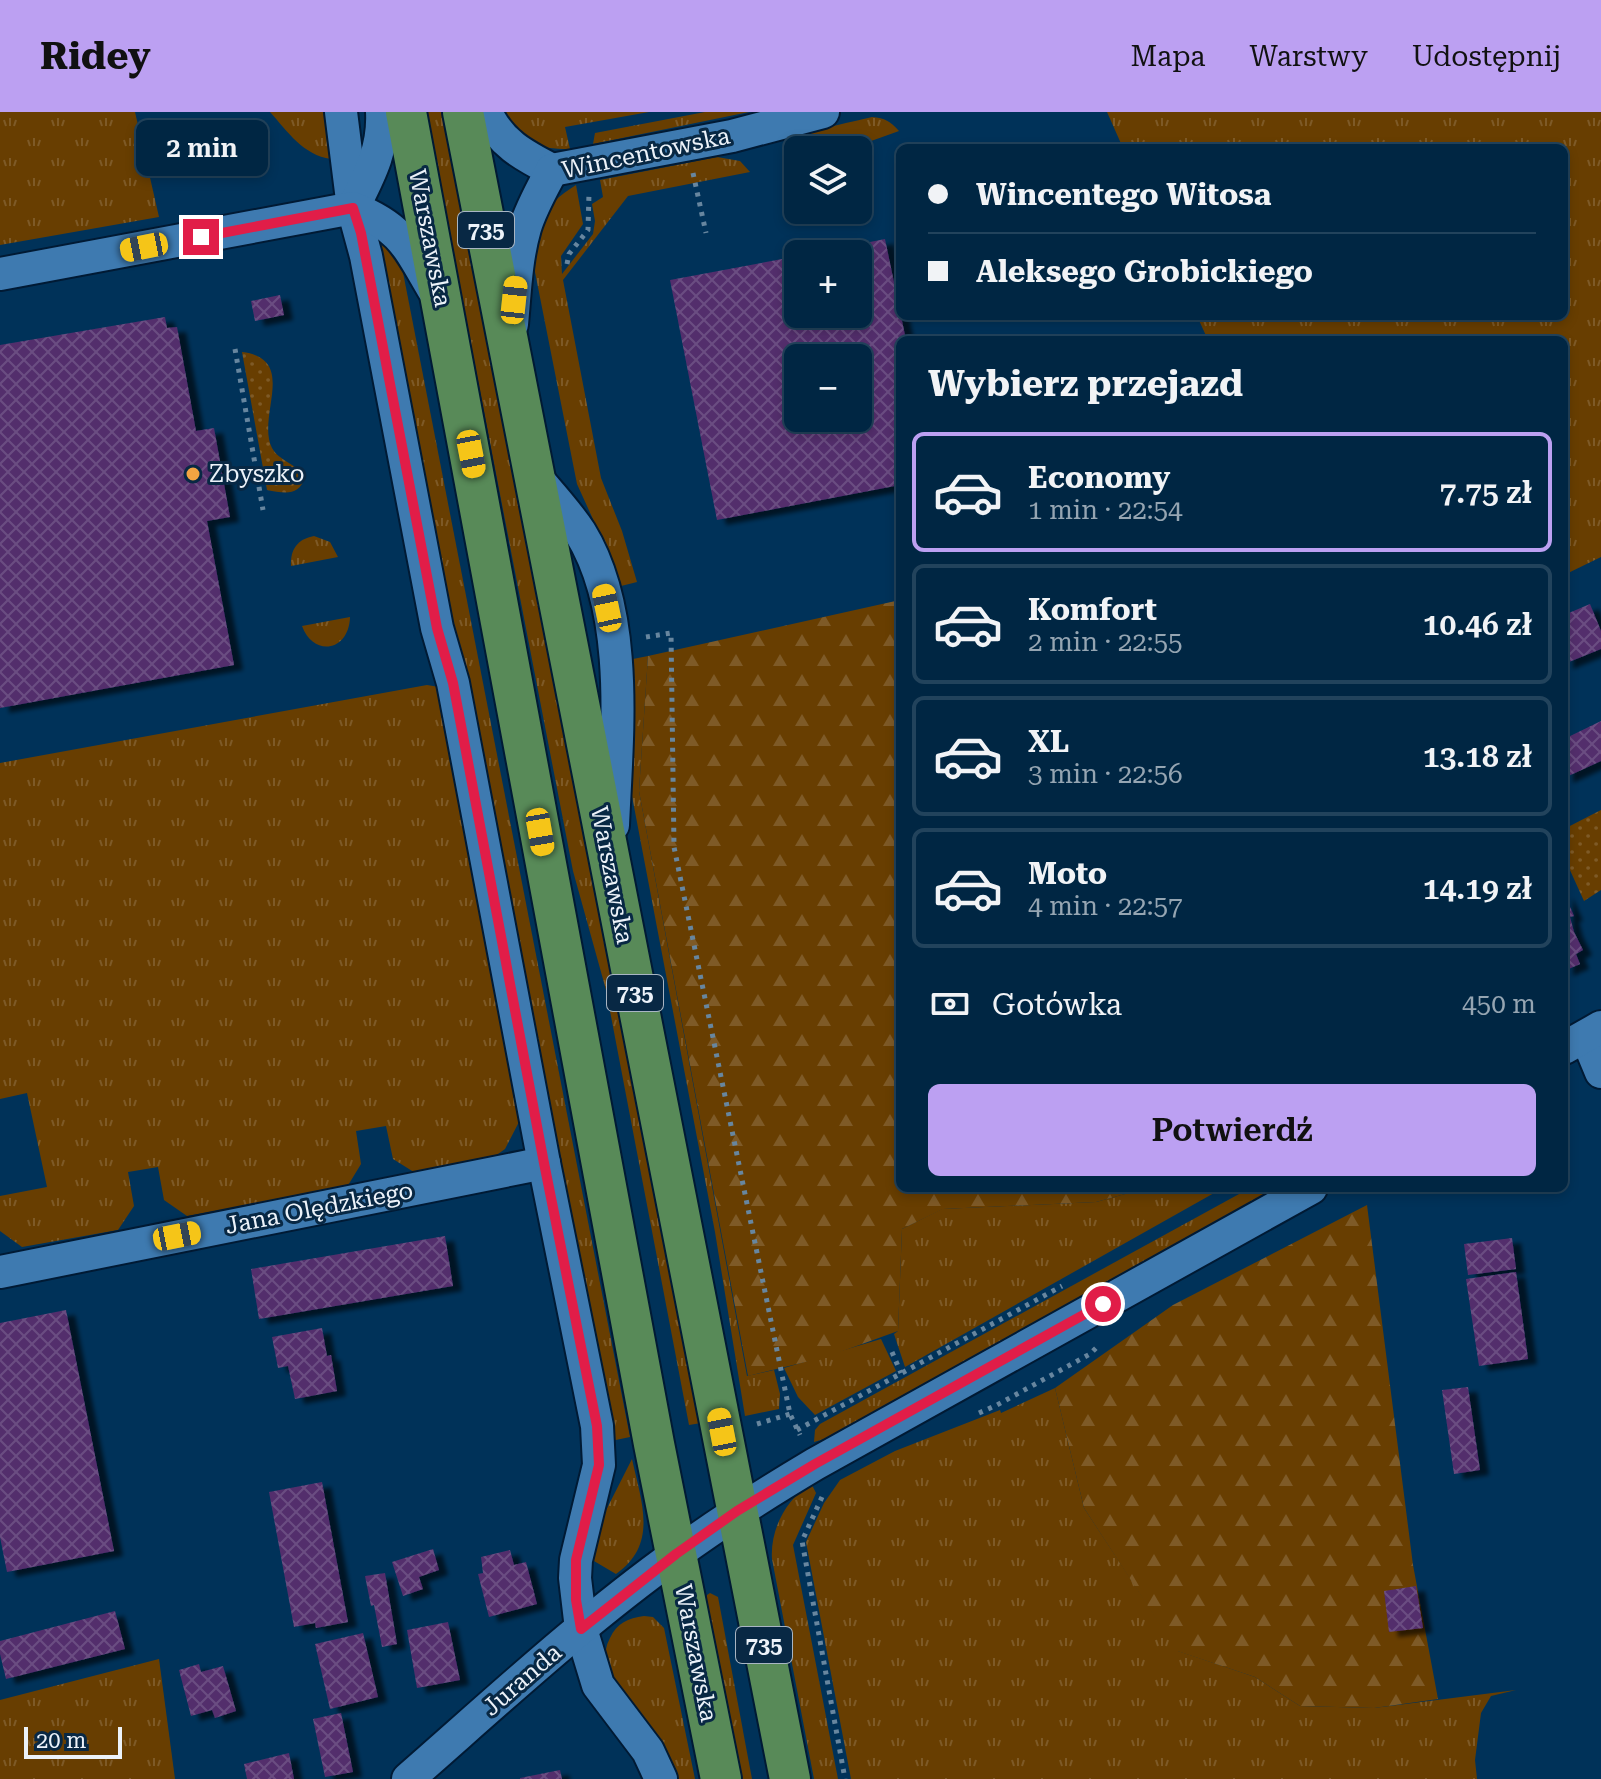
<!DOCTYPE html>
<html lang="pl">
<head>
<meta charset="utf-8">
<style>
	:root { --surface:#002643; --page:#0e324e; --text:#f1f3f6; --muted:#95a5b2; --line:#22435c; --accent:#bca0f2 }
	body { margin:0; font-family:"Roboto Serif",serif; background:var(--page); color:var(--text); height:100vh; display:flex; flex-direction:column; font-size:30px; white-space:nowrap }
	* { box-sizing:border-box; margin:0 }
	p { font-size:26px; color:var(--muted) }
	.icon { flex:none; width:44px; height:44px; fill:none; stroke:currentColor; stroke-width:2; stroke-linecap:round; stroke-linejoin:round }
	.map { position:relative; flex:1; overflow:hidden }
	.drawer { position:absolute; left:896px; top:224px; width:672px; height:856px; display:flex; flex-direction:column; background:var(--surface); border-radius:12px; box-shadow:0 4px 12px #0003,0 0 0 2px var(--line) }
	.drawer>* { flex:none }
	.guide { position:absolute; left:896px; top:32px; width:672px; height:176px; border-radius:12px; box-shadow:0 4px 12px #0003,0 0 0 2px var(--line); display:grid; align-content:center; height:176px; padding:0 32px; background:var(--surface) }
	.buttons { position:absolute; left:784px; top:24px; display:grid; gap:16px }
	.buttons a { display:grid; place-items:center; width:88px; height:88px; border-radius:12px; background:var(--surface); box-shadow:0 4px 12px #0003,0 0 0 2px var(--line); font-size:40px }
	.scale { position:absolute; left:24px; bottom:20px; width:98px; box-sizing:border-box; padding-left:8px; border:4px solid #ecf2f9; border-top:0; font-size:22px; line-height:28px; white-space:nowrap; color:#ecf2f9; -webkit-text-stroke:6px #082844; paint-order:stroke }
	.end { position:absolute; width:36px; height:36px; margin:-18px; border:10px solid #e11d48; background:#fff; box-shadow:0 0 0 4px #fff }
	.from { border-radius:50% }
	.bubble { position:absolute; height:56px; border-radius:12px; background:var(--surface); box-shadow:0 4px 12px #0003,0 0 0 2px var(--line); font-size:26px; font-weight:600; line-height:56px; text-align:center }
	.car { position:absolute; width:24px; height:48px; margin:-24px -12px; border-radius:10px; box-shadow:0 0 6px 2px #0007; background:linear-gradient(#f5c518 24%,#345 0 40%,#f5c518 0 76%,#345 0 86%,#f5c518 0) }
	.guide b { display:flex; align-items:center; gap:28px; height:76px; font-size:30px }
	.guide b+b { border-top:2px solid var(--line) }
	.guide i { width:20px; height:20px; background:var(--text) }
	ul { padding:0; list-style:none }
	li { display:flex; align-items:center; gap:24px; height:120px; margin:0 16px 12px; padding:0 16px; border:4px solid var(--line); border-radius:12px }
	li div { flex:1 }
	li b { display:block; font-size:30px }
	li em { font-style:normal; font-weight:600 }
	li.selected { border-color:var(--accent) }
	li>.icon { width:72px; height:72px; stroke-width:1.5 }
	h2 { padding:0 32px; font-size:36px; line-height:96px }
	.pay { display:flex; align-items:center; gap:20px; height:88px; padding:0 32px; font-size:30px }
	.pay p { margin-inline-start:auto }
	.cta { display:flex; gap:16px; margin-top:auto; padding:16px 32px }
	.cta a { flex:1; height:92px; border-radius:12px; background:var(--accent); color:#111; font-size:32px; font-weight:600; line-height:92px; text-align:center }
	header { display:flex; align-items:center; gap:48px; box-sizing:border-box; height:112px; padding:0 40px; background:var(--accent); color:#111 }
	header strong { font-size:38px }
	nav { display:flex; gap:44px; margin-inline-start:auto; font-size:28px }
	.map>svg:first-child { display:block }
</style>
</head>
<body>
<header>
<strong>Ridey</strong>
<nav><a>Mapa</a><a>Warstwy</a><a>Udostępnij</a></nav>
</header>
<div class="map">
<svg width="1601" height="1667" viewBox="0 0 1601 1667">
	<defs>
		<pattern id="grass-tufts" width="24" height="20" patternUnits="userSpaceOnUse" patternTransform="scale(2)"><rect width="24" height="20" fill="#683e01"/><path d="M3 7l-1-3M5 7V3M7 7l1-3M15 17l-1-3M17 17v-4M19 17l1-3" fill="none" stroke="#7e5a27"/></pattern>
		<pattern id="forest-firs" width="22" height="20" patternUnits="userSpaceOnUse" patternTransform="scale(2)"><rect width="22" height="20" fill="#683e01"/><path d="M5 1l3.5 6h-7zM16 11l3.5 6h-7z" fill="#7e5a27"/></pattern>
		<pattern id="garden-dots" width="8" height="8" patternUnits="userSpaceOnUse" patternTransform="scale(2)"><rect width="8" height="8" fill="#683e01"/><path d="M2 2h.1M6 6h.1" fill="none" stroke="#7e5a27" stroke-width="1.8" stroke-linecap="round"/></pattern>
		<pattern id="building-cross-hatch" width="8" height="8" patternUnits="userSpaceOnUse" patternTransform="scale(2)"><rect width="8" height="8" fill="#522f6c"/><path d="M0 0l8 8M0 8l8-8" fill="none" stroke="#6b4e82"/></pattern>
		<filter id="shadow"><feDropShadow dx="9" dy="5" stdDeviation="2" flood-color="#0009"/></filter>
	</defs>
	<rect width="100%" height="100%" fill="#003259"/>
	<g fill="url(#grass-tufts)">
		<polygon points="0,0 135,0 159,105 0,133"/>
		<path d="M270 0H324L331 47C303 43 288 20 270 0Z"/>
		<polygon points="426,0 444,0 701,1311 689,1313 606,878 573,759"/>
		<path d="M501 0H649L565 15 570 37C531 37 525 29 501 0Z"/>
		<polygon points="705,0 749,0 593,32 595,21"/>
		<polygon points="1107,0 1601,0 1601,445 1564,463 1564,228 1208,228 1197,204 1564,204 1564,36 1123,36"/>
		<path d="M872 5C885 6 890 9 899 19L846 38H798V50L786 53C787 47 788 39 791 34 802 18 853 10 872 5Z"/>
		<path d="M717 45 740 49 750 60 628 84 563 168 601 366 622 419 637 470 613 476 597 416 577 372 533 150C537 110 540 96 576 73L583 112 561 144 562 162 593 122 595 109 592 92 603 85 600 68Z"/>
		<polygon points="380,130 394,134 400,145 630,1325 611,1329"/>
		<path d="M314 424 330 430 338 445 291 454C290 437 298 427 314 424Z"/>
		<path d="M350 505C349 539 314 546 302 514Z"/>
		<polygon points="648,544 639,679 747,1264 774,1258 780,1282 779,1297 745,1304 715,1120 632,684 628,548"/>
		<polygon points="427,573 439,575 521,1006 505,1037 491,1047 417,1062 393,1047 386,1014 356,1019 361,1052 347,1075 187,1104 164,1088 158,1055 128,1060 134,1094 118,1118 22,1135 0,1119 0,1084 47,1075 27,981 0,987 0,651"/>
		<polygon points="1147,1076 1223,1076 905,1255 894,1222 898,1219 902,1117 942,1097 1096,1090"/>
		<polygon points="1250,1076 1265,1076 1268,1080 824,1327 814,1330 815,1318 820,1312"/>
		<polygon points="881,1227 896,1259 815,1303 798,1285 784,1256"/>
		<polygon points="1055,1276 1084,1396 1178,1539 1255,1565 1300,1594 1374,1596 1516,1578 1491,1584 1481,1601 1475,1648 1477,1667 851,1667 806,1430 824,1391 840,1368 895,1339 1000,1298 1001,1301"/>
		<path d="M632 1347C641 1389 659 1432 616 1462L594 1449 592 1426Z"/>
		<path d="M811 1371 816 1381 793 1433 838 1667H814L772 1447C770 1417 786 1388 811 1371Z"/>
		<polygon points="710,1481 718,1485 752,1667 742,1667 706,1489 707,1483"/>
		<path d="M644 1504 653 1505 664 1516 695 1667H674C666 1646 656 1625 643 1606 628 1583 593 1557 610 1526 617 1511 628 1506 644 1504Z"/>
		<polygon points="159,1547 175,1667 0,1667 0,1588"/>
	</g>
	<g fill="url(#forest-firs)">
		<polygon points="900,488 900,1076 1147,1076 1096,1090 943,1097 902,1117 898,1219 826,1245 748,1264 639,679 648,544"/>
		<polygon points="1367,1093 1413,1453 1438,1587 1374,1596 1300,1594 1255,1565 1177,1539 1084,1396 1055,1276 1173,1193"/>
	</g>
	<g fill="url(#garden-dots)">
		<path d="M242 240C299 247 256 304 272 336 279 349 297 352 305 365 299 385 284 381 267 378Z"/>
		<polygon points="1601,698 1601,778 1584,789 1564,745 1564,717"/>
	</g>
	<g fill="url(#building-cross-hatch)" fill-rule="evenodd" filter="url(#shadow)">
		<path d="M885 127 906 228H900V373L717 408 670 168 798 144V202H858V142L815 141ZM798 246H858V306H798Z"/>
		<polygon points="280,183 284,203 255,209 251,189"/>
		<polygon points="165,205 167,216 177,215 196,319 214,316 230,405 207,409 234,553 0,596 0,233"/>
		<polygon points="1590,492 1601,519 1601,537 1564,552 1564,503"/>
		<polygon points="1601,609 1601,649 1564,666 1564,627"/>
		<polygon points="1564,781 1574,804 1570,805 1574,820 1583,838 1576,842 1580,852 1564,859"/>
		<polygon points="445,1124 453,1174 259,1207 251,1157"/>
		<polygon points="1512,1126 1516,1157 1468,1163 1464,1132"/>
		<polygon points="1516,1160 1528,1247 1479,1254 1466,1167"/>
		<polygon points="66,1198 114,1439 7,1460 0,1425 0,1211"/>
		<polygon points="322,1216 327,1244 331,1243 337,1279 295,1287 288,1254 278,1256 272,1225"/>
		<polygon points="1468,1275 1480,1358 1454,1362 1442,1278"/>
		<polygon points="322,1370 348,1510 316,1516 315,1511 294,1515 269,1380"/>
		<polygon points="433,1437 439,1458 419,1465 423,1477 403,1484 392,1450"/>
		<polygon points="510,1438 514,1453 526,1450 537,1492 489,1505 478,1462 483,1461 481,1445"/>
		<polygon points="385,1461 397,1532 382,1535 374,1493 371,1494 365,1464"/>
		<polygon points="1416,1474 1423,1516 1389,1520 1384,1479"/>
		<polygon points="115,1499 125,1537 6,1567 0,1542 0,1529"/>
		<polygon points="448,1510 460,1568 417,1576 407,1518"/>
		<polygon points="363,1521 378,1585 330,1597 315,1532"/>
		<polygon points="199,1552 201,1560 223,1554 236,1599 215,1606 212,1598 191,1604 179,1558"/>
		<polygon points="341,1601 353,1660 325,1665 313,1607"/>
		<polygon points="289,1641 294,1667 247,1667 244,1652"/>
		<polygon points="560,1658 562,1667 520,1667 520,1666"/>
	</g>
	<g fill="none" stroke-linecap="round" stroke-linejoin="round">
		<g stroke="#001a34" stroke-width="36">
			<g id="minor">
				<polyline points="341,0 353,96 366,144 437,516 453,571 544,1051 597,1314 599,1353 576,1448 575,1466 581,1517 598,1573 648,1639 661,1667"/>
				<path d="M486 0C500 31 523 43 552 58"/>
				<polyline points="552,58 732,24 823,0"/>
				<path d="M353 96C369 64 384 37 382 0"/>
				<path d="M0 162 353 96C402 116 407 133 433 177"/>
				<path d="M512 212C515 180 516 147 525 116 531 96 542 77 552 58"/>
				<path d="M534 363C549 381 567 400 580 420 630 501 617 622 613 713"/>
				<polyline points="1586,924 1601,960"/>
				<polyline points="1564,936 1601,915"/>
				<polyline points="0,1160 544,1051"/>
				<path d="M408 1667C496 1590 583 1509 678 1441 722 1409 768 1380 815 1352L1311 1076"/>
			</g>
		</g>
		<g stroke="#001a34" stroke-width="44">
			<g id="major">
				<polyline points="406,0 654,1332 721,1667"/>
				<polyline points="463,0 790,1667"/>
			</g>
		</g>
		<g stroke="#67869f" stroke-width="5" stroke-dasharray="4 6" stroke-linecap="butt">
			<polyline points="693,61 706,121"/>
			<polyline points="567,152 569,142 588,118 589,81"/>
			<polyline points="235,237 263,398"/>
			<polyline points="646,525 671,521 674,735 790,1302 800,1323"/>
			<polyline points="892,1240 901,1261"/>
			<polyline points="979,1301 997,1293 1090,1242 1099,1233"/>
			<polyline points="757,1312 790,1302"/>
			<polyline points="797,1318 1062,1174"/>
			<polyline points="822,1385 802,1429 845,1667"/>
		</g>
		<use href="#minor" stroke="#3e7ab0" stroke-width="32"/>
		<use href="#major" stroke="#588a58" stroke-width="40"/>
	</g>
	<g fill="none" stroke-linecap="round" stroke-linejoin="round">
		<polyline stroke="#e11d48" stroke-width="10" points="201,125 353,96 361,121 437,516 453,571 544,1051 597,1314 599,1353 576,1448 576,1488 581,1517 676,1442 737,1399 815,1352 1103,1192"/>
	</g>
	<circle fill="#f3a442" stroke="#082844" stroke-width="3" cx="193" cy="362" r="8"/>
	<g text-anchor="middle" stroke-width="6" stroke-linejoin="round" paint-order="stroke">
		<g fill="#082844" stroke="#a8b5c3" stroke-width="2">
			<rect x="458" y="100" width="56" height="36" rx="6"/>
			<rect x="607" y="863" width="56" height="36" rx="6"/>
			<rect x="736" y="1515" width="56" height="36" rx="6"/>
		</g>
		<g font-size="22" font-weight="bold" fill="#ecf2f9">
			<text x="486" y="126">735</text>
			<text x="635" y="889">735</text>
			<text x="764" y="1541">735</text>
		</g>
		<g font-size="24" fill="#ecf2f9" stroke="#082844">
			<text transform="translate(646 41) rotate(-12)" y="8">Wincentowska</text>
			<text transform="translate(430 126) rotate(79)" y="8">Warszawska</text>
			<text transform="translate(612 763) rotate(79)" y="8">Warszawska</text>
			<text transform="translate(319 1096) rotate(-11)" y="8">Jana Olędzkiego</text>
			<text transform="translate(696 1541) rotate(79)" y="8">Warszawska</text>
			<text transform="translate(522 1568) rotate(-41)" y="8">Juranda</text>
		</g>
		<g font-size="24" fill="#ecf2f9" stroke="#082844" text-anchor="start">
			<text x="209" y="370">Zbyszko</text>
		</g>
	</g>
</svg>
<div class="buttons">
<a><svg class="icon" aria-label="layers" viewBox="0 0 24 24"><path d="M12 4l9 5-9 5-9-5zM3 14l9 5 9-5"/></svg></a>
<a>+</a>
<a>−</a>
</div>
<div class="scale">20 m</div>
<i class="end from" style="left:1103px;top:1192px"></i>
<i class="end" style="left:201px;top:125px"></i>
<div class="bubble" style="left:136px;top:8px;width:132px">2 min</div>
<i class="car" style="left:144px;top:135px;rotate:259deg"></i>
<i class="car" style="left:514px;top:188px;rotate:6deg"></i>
<i class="car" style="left:471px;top:342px;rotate:169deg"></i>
<i class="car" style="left:607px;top:496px;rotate:348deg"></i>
<i class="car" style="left:540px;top:720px;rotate:170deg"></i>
<i class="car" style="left:177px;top:1124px;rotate:79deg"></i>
<i class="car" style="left:722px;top:1320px;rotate:349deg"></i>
<div class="guide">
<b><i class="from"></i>Wincentego Witosa</b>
<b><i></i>Aleksego Grobickiego</b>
</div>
<section class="drawer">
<h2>Wybierz przejazd</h2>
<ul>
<li class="selected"><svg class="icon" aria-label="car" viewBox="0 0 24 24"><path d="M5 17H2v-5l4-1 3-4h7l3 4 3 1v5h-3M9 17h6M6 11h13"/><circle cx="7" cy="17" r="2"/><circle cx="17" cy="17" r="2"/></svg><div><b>Economy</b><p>1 min · 22:54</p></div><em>7.75 zł</em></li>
<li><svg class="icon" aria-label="car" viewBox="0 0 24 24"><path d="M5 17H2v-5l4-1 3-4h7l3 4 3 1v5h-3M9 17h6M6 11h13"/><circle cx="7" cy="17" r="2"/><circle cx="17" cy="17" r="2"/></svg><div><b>Komfort</b><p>2 min · 22:55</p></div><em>10.46 zł</em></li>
<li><svg class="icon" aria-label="car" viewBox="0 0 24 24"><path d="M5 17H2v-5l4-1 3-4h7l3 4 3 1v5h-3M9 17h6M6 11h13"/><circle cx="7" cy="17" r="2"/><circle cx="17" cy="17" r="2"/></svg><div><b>XL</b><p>3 min · 22:56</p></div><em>13.18 zł</em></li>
<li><svg class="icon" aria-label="car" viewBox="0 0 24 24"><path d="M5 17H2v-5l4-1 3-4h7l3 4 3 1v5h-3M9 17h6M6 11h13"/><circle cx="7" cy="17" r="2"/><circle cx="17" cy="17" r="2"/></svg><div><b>Moto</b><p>4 min · 22:57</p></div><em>14.19 zł</em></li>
</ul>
<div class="pay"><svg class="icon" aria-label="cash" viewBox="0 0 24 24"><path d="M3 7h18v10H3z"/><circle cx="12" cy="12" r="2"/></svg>Gotówka<p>450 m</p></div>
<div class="cta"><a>Potwierdź</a></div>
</section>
</div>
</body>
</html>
